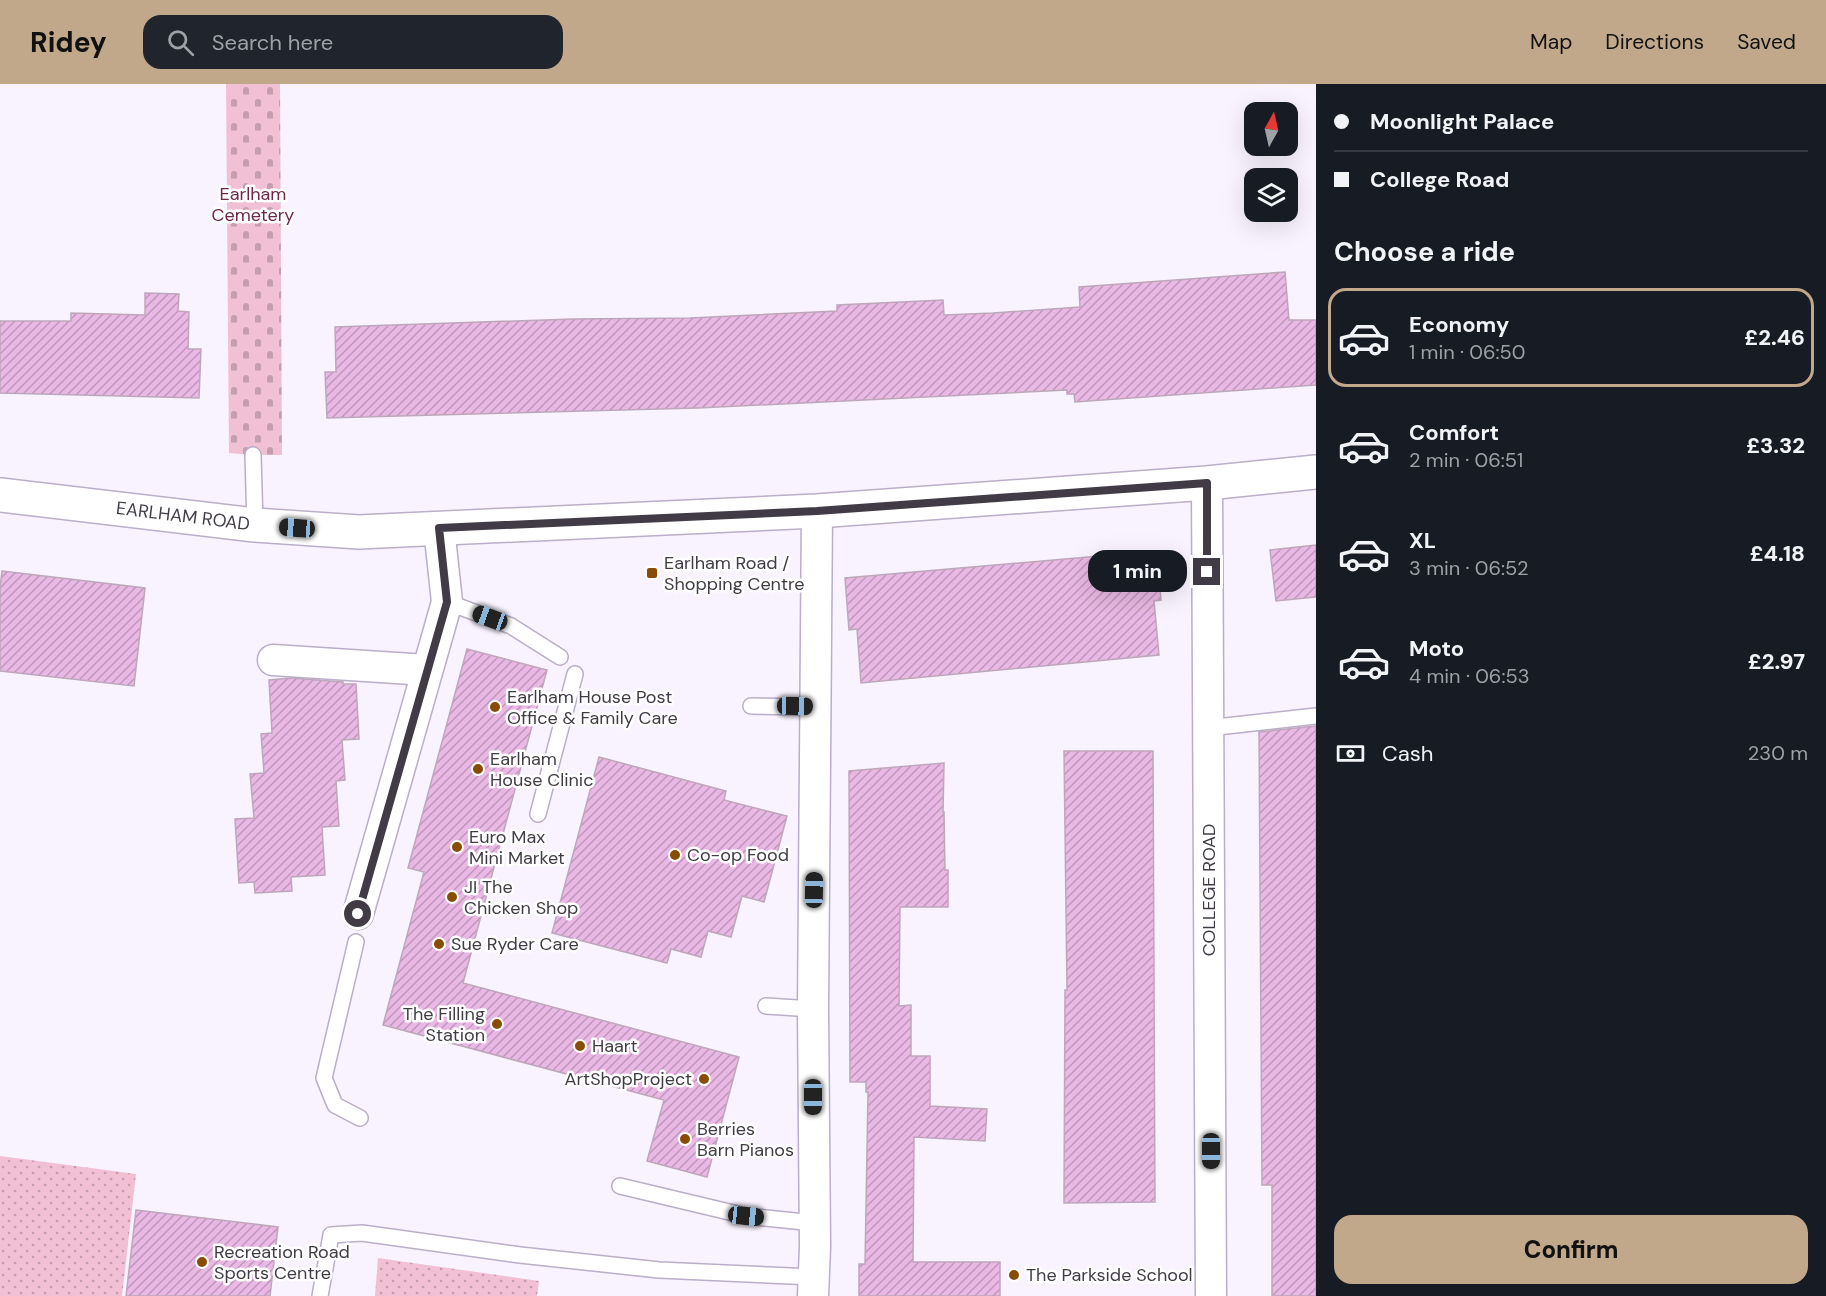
<!DOCTYPE html>
<html lang="en">
<head>
<meta charset="utf-8">
<style>
	:root { --surface:#171b24; --page:#20242c; --text:#f1f3f6; --muted:#9ea1a6; --line:#363941; --accent:#c2a88a }
	body { margin:0; font-family:"DM Sans",sans-serif; background:var(--page); color:var(--text); height:100vh; display:flex; flex-direction:column; font-size:22px; white-space:nowrap }
	* { box-sizing:border-box; margin:0 }
	p { font-size:20px; color:var(--muted) }
	.icon { flex:none; width:33px; height:33px; fill:none; stroke:currentColor; stroke-width:2; stroke-linecap:round; stroke-linejoin:round }
	.map { position:relative; flex:1; overflow:hidden }
	.drawer { display:flex; flex-direction:column; background:var(--surface); width:510px }
	.drawer>* { flex:none }
	.banner { display:grid; align-content:center; height:132px; padding:0 18px; background:var(--surface) }
	.needle { width:39px; rotate:8deg }
	.buttons { position:absolute; left:1244px; top:18px; display:grid; gap:12px }
	.buttons a { display:grid; place-items:center; width:54px; height:54px; border-radius:12px; background:var(--surface); box-shadow:0 6px 24px #0002; font-size:30px }
	.end { position:absolute; width:27px; height:27px; margin:-14px; border:8px solid #403b45; background:#fff; box-shadow:0 0 0 3px #fff }
	.from { border-radius:50% }
	.bubble { position:absolute; height:42px; border-radius:18px; background:var(--surface); box-shadow:0 6px 24px #0002; font-size:20px; font-weight:800; line-height:42px; text-align:center }
	.car { position:absolute; width:18px; height:36px; margin:-18px -9px; border-radius:8px; box-shadow:0 0 4px 2px #0007; background:linear-gradient(#222 24%,#8ab4d8 0 40%,#222 0 76%,#8ab4d8 0 86%,#222 0) }
	.banner b { display:flex; align-items:center; gap:21px; height:57px; font-size:22px }
	.banner b+b { border-top:2px solid var(--line) }
	.banner i { width:15px; height:15px; background:var(--text) }
	ul { padding:0; list-style:none }
	li { display:flex; align-items:center; gap:18px; height:99px; margin:0 12px 9px; padding:0 6px; border:3px solid transparent; border-radius:18px }
	li div { flex:1 }
	li b { display:block; font-size:22px }
	li em { font-style:normal; font-weight:800 }
	li.selected { border-color:var(--accent) }
	li>.icon { width:54px; height:54px; stroke-width:1.5 }
	h2 { padding:0 18px; font-size:27px; line-height:72px }
	.pay { display:flex; align-items:center; gap:15px; height:66px; padding:0 18px; font-size:22px }
	.pay p { margin-inline-start:auto }
	.primary-button { display:flex; gap:12px; margin-top:auto; padding:12px 18px }
	.primary-button a { flex:1; height:69px; border-radius:18px; background:var(--accent); color:#111; font-size:24px; font-weight:800; line-height:69px; text-align:center }
	header { display:flex; align-items:center; gap:36px; box-sizing:border-box; height:84px; padding:0 30px; background:var(--accent); color:#111 }
	header strong { font-size:28px }
	nav { display:flex; gap:33px; margin-inline-start:auto; font-size:21px }
	.search { width:420px; height:54px; background:var(--page); display:flex; align-items:center; gap:15px; box-sizing:border-box; padding:0 21px; border-radius:18px; color:var(--muted); font-size:22px }
	main { display:flex; flex:1; min-height:0 }
	.map>svg:first-child { display:block }
</style>
</head>
<body>
<header>
<strong>Ridey</strong>
<div class="search"><svg class="icon" aria-label="search" viewBox="0 0 24 24"><circle cx="10" cy="10" r="6"/><path d="M15 15l6 6"/></svg>Search here</div>
<nav><a>Map</a><a>Directions</a><a>Saved</a></nav>
</header>
<main>
<div class="map">
<svg width="1316" height="1212" viewBox="0 0 1316 1212">
	<defs>
		<pattern id="green-dots" width="8" height="8" patternUnits="userSpaceOnUse" patternTransform="scale(1.5)"><rect width="8" height="8" fill="#f2c0d4"/><path d="M2 2h.1M6 6h.1" fill="none" stroke="#c59dae" stroke-width="1.8" stroke-linecap="round"/></pattern>
		<pattern id="cemetery-stones" width="16" height="16" patternUnits="userSpaceOnUse" patternTransform="scale(1.5)"><rect width="16" height="16" fill="#f2c0d4"/><path d="M2 7V4a2 2 0 0 1 4 0v3zM10 15v-3a2 2 0 0 1 4 0v3z" fill="#c59dae"/></pattern>
		<pattern id="building-hatch" width="6" height="6" patternUnits="userSpaceOnUse" patternTransform="scale(1.5)"><rect width="6" height="6" fill="#e9b8e4"/><path d="M-1 1l2-2M0 6l6-6M5 7l2-2" fill="none" stroke="#be97bb"/></pattern>
	</defs>
	<rect width="100%" height="100%" fill="#f8f3fe"/>
	<g fill="url(#green-dots)">
		<polygon points="0,1072 136,1090 122,1212 0,1212"/>
		<polygon points="378,1174 539,1197 537,1212 375,1212"/>
	</g>
	<polygon fill="url(#cemetery-stones)" points="226,0 280,0 282,371 253,371 229,369"/>
	<g fill="url(#building-hatch)" stroke="#bea7bb" stroke-width="1.5">
		<polygon points="1285,188 1289,236 1316,236 1316,301 1075,318 1074,310 1067,310 1067,306 698,324 327,334 325,288 336,288 335,243 573,235 690,234 837,227 837,221 943,216 944,231 993,229 1080,223 1079,203"/>
		<polygon points="145,209 179,210 178,227 189,228 188,265 201,265 199,314 0,309 0,237 71,237 71,229 145,231"/>
		<polygon points="1316,461 1316,513 1276,517 1270,466"/>
		<polygon points="1157,467 1161,516 1154,517 1159,571 861,599 857,545 849,546 845,494"/>
		<polygon points="2,487 145,504 134,602 0,587 0,503"/>
		<polygon points="467,565 547,586 463,899 739,973 707,1093 647,1077 664,1016 383,941 424,788 408,784"/>
		<polygon points="291,594 343,598 343,600 356,600 359,655 342,656 345,696 336,697 339,742 322,743 325,791 291,793 292,807 255,809 254,798 239,799 235,735 254,734 250,690 264,689 261,650 272,649 269,596"/>
		<polygon points="1316,642 1316,1212 1272,1212 1272,1101 1262,1101 1259,648"/>
		<polygon points="1064,667 1153,667 1155,1118 1064,1119 1065,906 1067,906"/>
		<polygon points="599,673 726,707 724,716 787,732 764,818 742,812 731,853 708,847 701,873 671,865 667,879 552,849"/>
		<polygon points="944,679 943,728 944,728 945,786 948,786 948,823 900,823 899,922 911,921 911,972 930,972 930,1022 987,1025 985,1057 914,1053 913,1178 1000,1178 1000,1212 859,1212 859,1180 865,1180 868,1008 866,1008 866,998 850,998 849,687"/>
		<polygon points="136,1126 278,1143 270,1212 126,1212"/>
	</g>
	<g fill="none" stroke-linecap="round" stroke-linejoin="round">
		<g stroke="#baaec8" stroke-width="18">
			<g id="lane">
				<polyline points="253,371 255,441"/>
				<polyline points="447,518 511,542 560,573"/>
				<polyline points="751,622 816,623"/>
				<polyline points="1208,644 1316,632"/>
				<polyline points="538,730 575,590"/>
				<polyline points="356,858 324,994 335,1021 360,1034"/>
				<polyline points="766,922 813,925"/>
				<polyline points="620,1102 746,1132 814,1139"/>
				<polyline points="320,1212 331,1151 362,1149 520,1171 659,1186 814,1193"/>
			</g>
		</g>
		<g stroke="#baaec8" stroke-width="33">
			<g id="street">
				<polyline points="1207,399 1211,1212"/>
				<polyline points="273,576 427,586"/>
				<polyline points="358,830 447,518 439,444"/>
				<polyline points="813,1212 815,1163 813,925 817,427"/>
			</g>
		</g>
		<g stroke="#baaec8" stroke-width="36">
			<polyline id="secondary" points="0,411 255,441 359,448 817,427 1207,399 1316,388"/>
		</g>
		<use href="#lane" stroke="#fff" stroke-width="15"/>
		<use href="#street" stroke="#fff" stroke-width="30"/>
		<use href="#secondary" stroke="#fff" stroke-width="33"/>
	</g>
	<g fill="none" stroke-linecap="round" stroke-linejoin="round">
		<polyline stroke="#403b45" stroke-width="8" points="358,830 447,518 439,444 817,427 1207,399 1207,488"/>
	</g>
	<g fill="#884d05" stroke="#fff" stroke-width="2">
		<rect x="646" y="483" width="12" height="12" rx="3"/>
		<circle cx="495" cy="623" r="6"/>
		<circle cx="478" cy="685" r="6"/>
		<circle cx="457" cy="763" r="6"/>
		<circle cx="675" cy="771" r="6"/>
		<circle cx="452" cy="813" r="6"/>
		<circle cx="439" cy="860" r="6"/>
		<circle cx="497" cy="940" r="6"/>
		<circle cx="580" cy="962" r="6"/>
		<circle cx="704" cy="995" r="6"/>
		<circle cx="685" cy="1055" r="6"/>
		<circle cx="202" cy="1178" r="6"/>
		<circle cx="1014" cy="1191" r="6"/>
	</g>
	<g text-anchor="middle" stroke-width="5" stroke-linejoin="round" paint-order="stroke">
		<g font-size="18" fill="#6e264a" stroke="#fff">
			<text x="253" y="116">Earlham<tspan x="253" dy="21">Cemetery</tspan></text>
		</g>
		<g font-size="18" fill="#403b45" stroke="#fff">
			<text transform="translate(183 432) rotate(7)" y="6">EARLHAM ROAD</text>
			<text transform="translate(1209 806) rotate(-90)" y="6">COLLEGE ROAD</text>
		</g>
		<g font-size="18" fill="#403b45" stroke="#fff" text-anchor="start">
			<text x="664" y="485">Earlham Road /<tspan x="664" dy="21">Shopping Centre</tspan></text>
			<text x="507" y="619">Earlham House Post<tspan x="507" dy="21">Office &amp; Family Care</tspan></text>
			<text x="490" y="681">Earlham<tspan x="490" dy="21">House Clinic</tspan></text>
			<text x="469" y="759">Euro Max<tspan x="469" dy="21">Mini Market</tspan></text>
			<text x="687" y="777">Co-op Food</text>
			<text x="464" y="809">JI The<tspan x="464" dy="21">Chicken Shop</tspan></text>
			<text x="451" y="866">Sue Ryder Care</text>
			<text x="485" y="936" text-anchor="end">The Filling<tspan x="485" dy="21">Station</tspan></text>
			<text x="592" y="968">Haart</text>
			<text x="692" y="1001" text-anchor="end">ArtShopProject</text>
			<text x="697" y="1051">Berries<tspan x="697" dy="21">Barn Pianos</tspan></text>
			<text x="214" y="1174">Recreation Road<tspan x="214" dy="21">Sports Centre</tspan></text>
			<text x="1026" y="1197">The Parkside School</text>
		</g>
	</g>
</svg>
<div class="buttons">
<a><svg class="needle" viewBox="-14 -14 28 28"><path d="M0-13l5 13h-10z" fill="#e53935"/><path d="M0 13l5-13h-10z" fill="#9ea1a6"/></svg></a>
<a><svg class="icon" aria-label="layers" viewBox="0 0 24 24"><path d="M12 4l9 5-9 5-9-5zM3 14l9 5 9-5"/></svg></a>
</div>
<i class="end from" style="left:358px;top:830px"></i>
<i class="end" style="left:1207px;top:488px"></i>
<div class="bubble" style="left:1088px;top:466px;width:99px">1 min</div>
<i class="car" style="left:297px;top:444px;rotate:274deg"></i>
<i class="car" style="left:490px;top:534px;rotate:290deg"></i>
<i class="car" style="left:795px;top:622px;rotate:91deg"></i>
<i class="car" style="left:814px;top:806px;rotate:1deg"></i>
<i class="car" style="left:813px;top:1013px;rotate:180deg"></i>
<i class="car" style="left:1211px;top:1067px;rotate:180deg"></i>
<i class="car" style="left:746px;top:1132px;rotate:96deg"></i>
</div>
<section class="drawer">
<div class="banner">
<b><i class="from"></i>Moonlight Palace</b>
<b><i></i>College Road</b>
</div>
<h2>Choose a ride</h2>
<ul>
<li class="selected"><svg class="icon" aria-label="car" viewBox="0 0 24 24"><path d="M5 17H2v-5l4-1 3-4h7l3 4 3 1v5h-3M9 17h6M6 11h13"/><circle cx="7" cy="17" r="2"/><circle cx="17" cy="17" r="2"/></svg><div><b>Economy</b><p>1 min · 06:50</p></div><em>£2.46</em></li>
<li><svg class="icon" aria-label="car" viewBox="0 0 24 24"><path d="M5 17H2v-5l4-1 3-4h7l3 4 3 1v5h-3M9 17h6M6 11h13"/><circle cx="7" cy="17" r="2"/><circle cx="17" cy="17" r="2"/></svg><div><b>Comfort</b><p>2 min · 06:51</p></div><em>£3.32</em></li>
<li><svg class="icon" aria-label="car" viewBox="0 0 24 24"><path d="M5 17H2v-5l4-1 3-4h7l3 4 3 1v5h-3M9 17h6M6 11h13"/><circle cx="7" cy="17" r="2"/><circle cx="17" cy="17" r="2"/></svg><div><b>XL</b><p>3 min · 06:52</p></div><em>£4.18</em></li>
<li><svg class="icon" aria-label="car" viewBox="0 0 24 24"><path d="M5 17H2v-5l4-1 3-4h7l3 4 3 1v5h-3M9 17h6M6 11h13"/><circle cx="7" cy="17" r="2"/><circle cx="17" cy="17" r="2"/></svg><div><b>Moto</b><p>4 min · 06:53</p></div><em>£2.97</em></li>
</ul>
<div class="pay"><svg class="icon" aria-label="cash" viewBox="0 0 24 24"><path d="M3 7h18v10H3z"/><circle cx="12" cy="12" r="2"/></svg>Cash<p>230 m</p></div>
<div class="primary-button"><a>Confirm</a></div>
</section>
</main>
</body>
</html>
